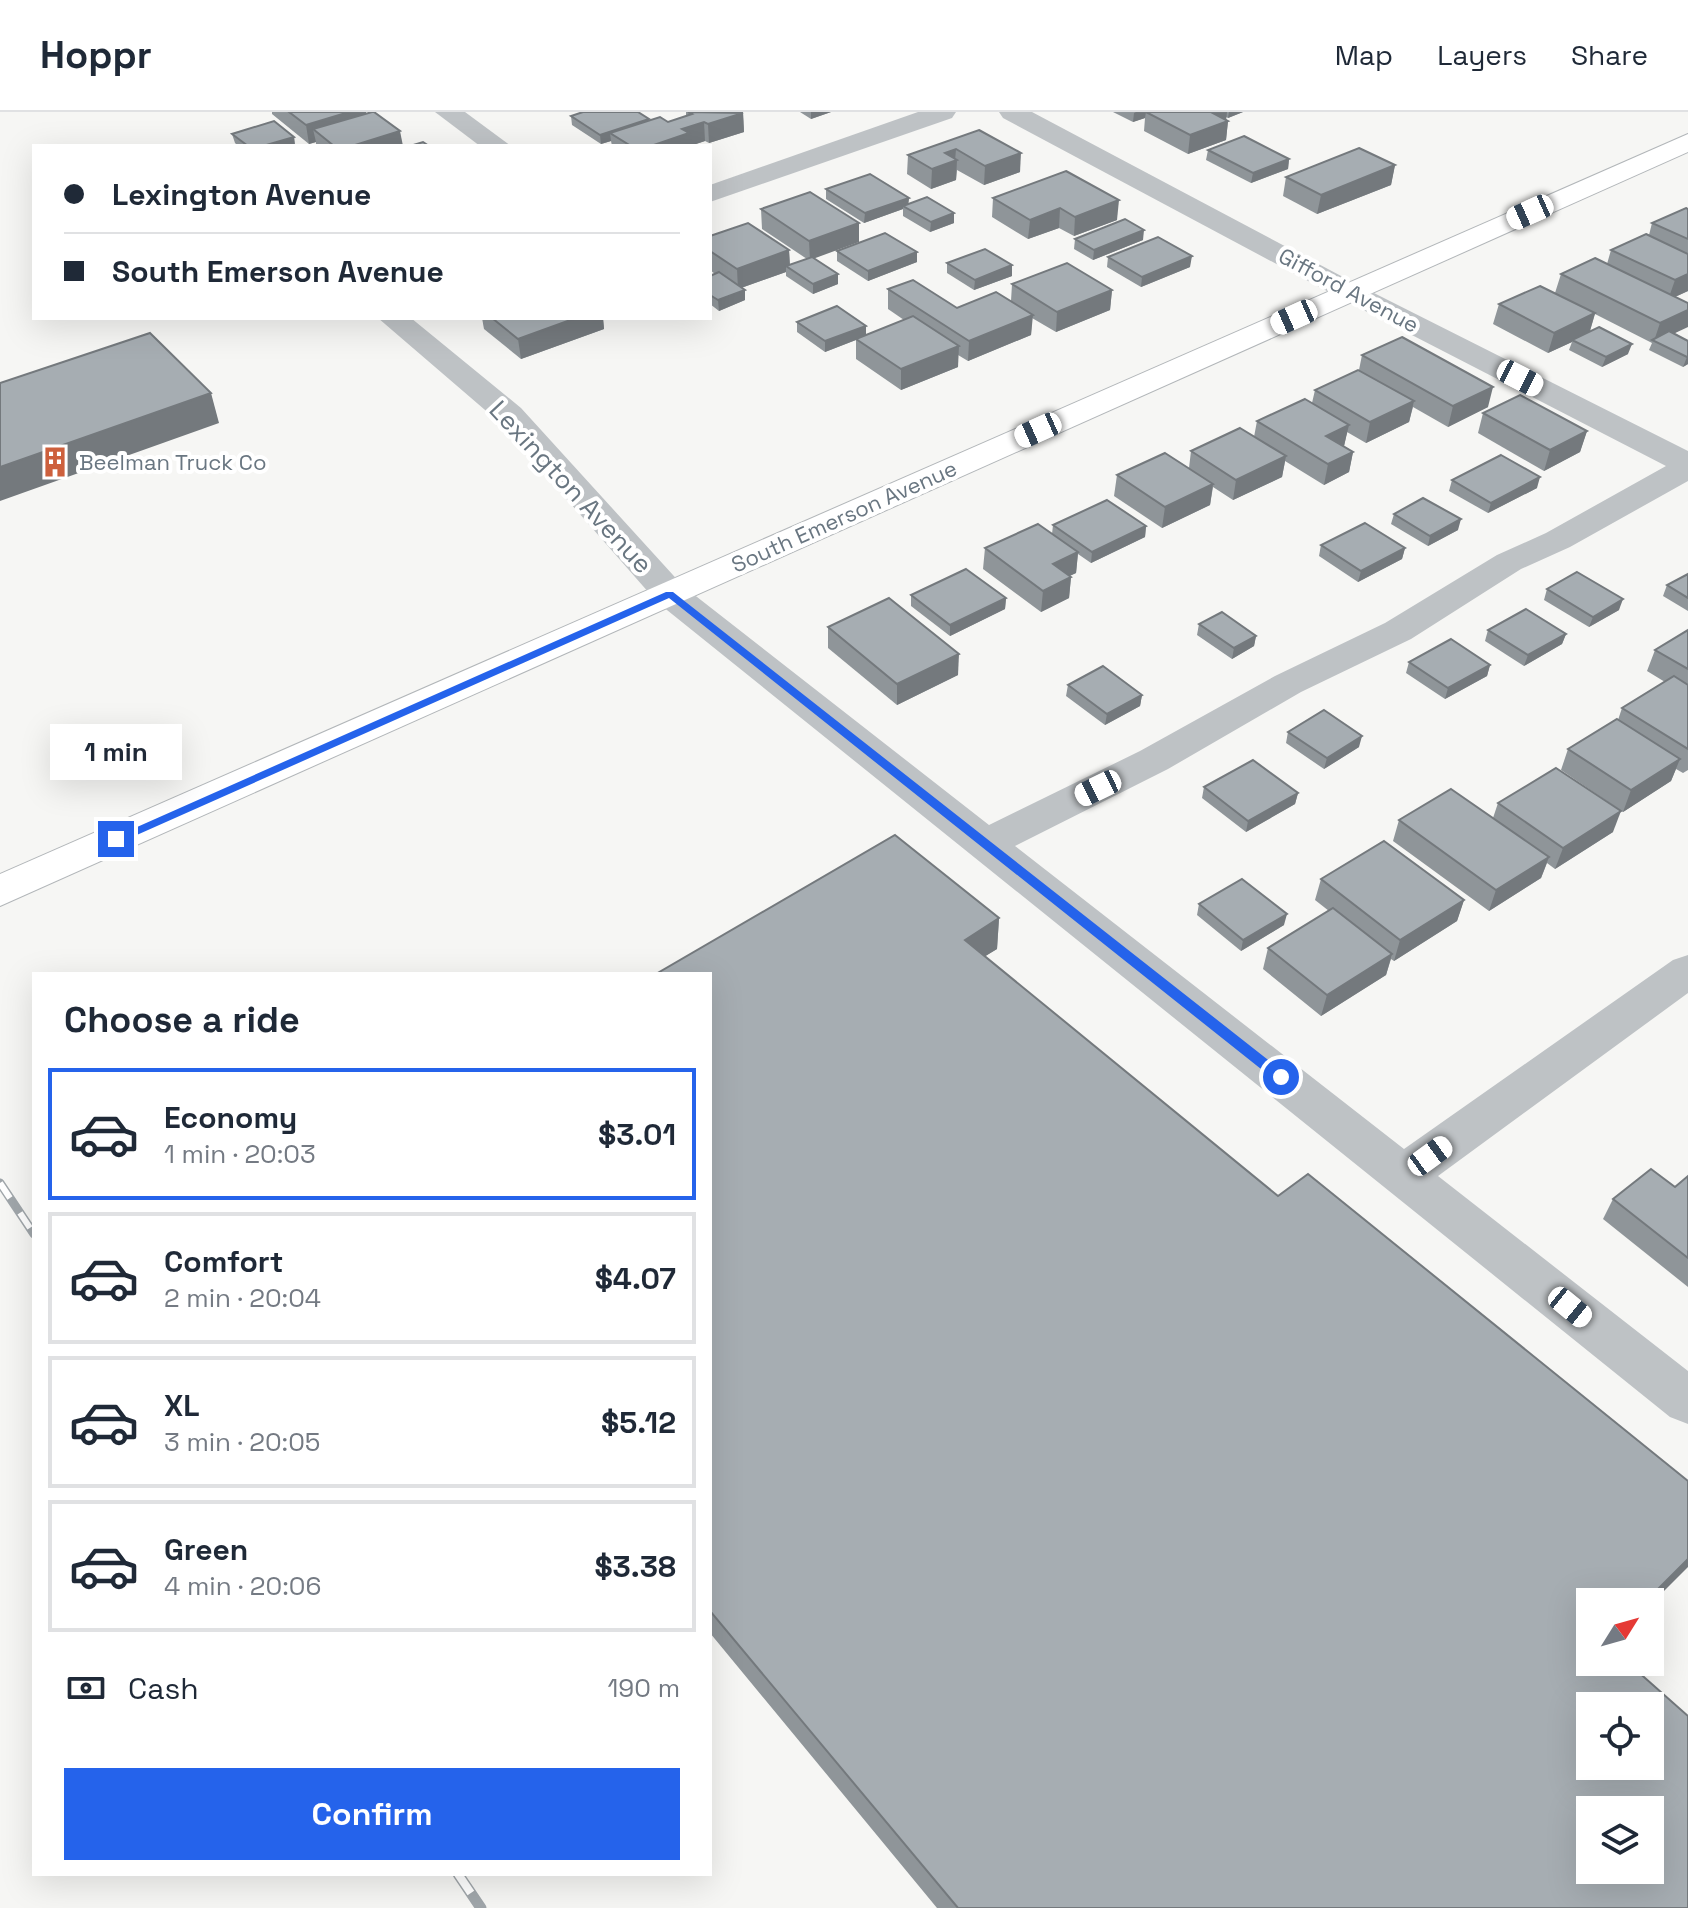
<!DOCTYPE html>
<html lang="en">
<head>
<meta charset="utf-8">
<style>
	:root { --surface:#fff; --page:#f2f2f3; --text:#1f2937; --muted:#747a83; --line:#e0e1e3; --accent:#2563eb }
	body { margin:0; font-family:"Space Grotesk",sans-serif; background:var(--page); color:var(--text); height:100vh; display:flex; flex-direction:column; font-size:30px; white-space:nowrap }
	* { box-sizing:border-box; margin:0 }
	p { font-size:26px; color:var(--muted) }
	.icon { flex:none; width:44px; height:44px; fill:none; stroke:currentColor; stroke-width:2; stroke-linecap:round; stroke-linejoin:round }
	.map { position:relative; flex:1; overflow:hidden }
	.sheet { position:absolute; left:32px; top:860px; width:680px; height:904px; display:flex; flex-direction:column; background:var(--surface); border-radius:0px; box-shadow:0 8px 32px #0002 }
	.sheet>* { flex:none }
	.hud { position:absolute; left:32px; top:32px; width:680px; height:176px; border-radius:0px; box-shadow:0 8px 32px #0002; display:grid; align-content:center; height:176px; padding:0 32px; background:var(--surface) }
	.needle { width:52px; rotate:53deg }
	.tools { position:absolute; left:1576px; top:1476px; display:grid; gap:16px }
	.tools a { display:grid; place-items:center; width:88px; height:88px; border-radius:0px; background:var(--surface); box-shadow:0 8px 32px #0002; font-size:40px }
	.end { position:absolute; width:36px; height:36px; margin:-18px; border:10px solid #2563eb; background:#fff; box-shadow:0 0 0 4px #fff }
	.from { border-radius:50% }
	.bubble { position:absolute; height:56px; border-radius:0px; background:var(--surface); box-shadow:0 8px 32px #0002; font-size:26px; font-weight:600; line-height:56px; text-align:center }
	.car { position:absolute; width:24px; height:48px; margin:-24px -12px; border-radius:10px; box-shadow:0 0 6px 2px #0007; background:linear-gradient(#fff 24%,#345 0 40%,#fff 0 76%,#345 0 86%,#fff 0) }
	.hud b { display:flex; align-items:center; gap:28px; height:76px; font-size:30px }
	.hud b+b { border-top:2px solid var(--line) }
	.hud i { width:20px; height:20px; background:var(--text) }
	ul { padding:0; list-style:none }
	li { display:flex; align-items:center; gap:24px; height:132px; margin:0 16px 12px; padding:0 16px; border:4px solid var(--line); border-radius:0px }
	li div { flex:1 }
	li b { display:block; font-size:30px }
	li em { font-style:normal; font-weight:600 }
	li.active { border-color:var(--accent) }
	li>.icon { width:72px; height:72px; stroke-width:1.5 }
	h2 { padding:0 32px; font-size:36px; line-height:96px }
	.pay { display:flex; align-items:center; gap:20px; height:88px; padding:0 32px; font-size:30px }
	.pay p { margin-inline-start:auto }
	.cta { display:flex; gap:16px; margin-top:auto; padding:16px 32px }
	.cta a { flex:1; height:92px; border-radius:0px; background:var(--accent); color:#fff; font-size:32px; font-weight:600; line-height:92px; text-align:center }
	header { display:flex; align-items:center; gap:48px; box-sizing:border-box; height:112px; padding:0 40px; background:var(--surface); border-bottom:2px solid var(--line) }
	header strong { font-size:38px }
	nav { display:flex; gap:44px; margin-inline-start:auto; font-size:28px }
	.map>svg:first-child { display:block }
</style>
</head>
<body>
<header>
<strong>Hoppr</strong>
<nav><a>Map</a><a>Layers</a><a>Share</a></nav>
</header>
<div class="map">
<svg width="1688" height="1796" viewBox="0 0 1688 1796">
	<rect width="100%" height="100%" fill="#f6f6f4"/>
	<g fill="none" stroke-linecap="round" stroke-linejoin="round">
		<g stroke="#b2b6b9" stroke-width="2">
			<polygon id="major" points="1688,22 1688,40 0,794 0,762"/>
		</g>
		<g fill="#bec2c5" fill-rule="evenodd">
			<polygon points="435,0 465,0 511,34 480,34"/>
			<polygon points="918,0 956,0 952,6 710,90 710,73"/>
			<polygon points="999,0 1032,0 1360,174 1688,339 1688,369 1570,435 1521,457 1411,527 1301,580 1168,657 1015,734 1404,1037 1673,848 1688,843 1688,881 1438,1064 1688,1259 1688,1312 1670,1305 657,490 499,310 378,206 411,206 521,296 683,474 989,713 1140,639 1275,564 1385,511 1497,443 1546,421 1666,354 1340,186 1003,6"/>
		</g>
		<use href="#major" fill="#fff" fill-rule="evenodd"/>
		<g stroke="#a0a6aa" stroke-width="9">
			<polyline id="rail-far1" points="0,1071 34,1122"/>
		</g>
		<g stroke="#a0a6aa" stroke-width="11">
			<polyline id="rail" points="458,1762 481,1796"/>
		</g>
		<use href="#rail-far1" stroke="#fff" stroke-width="6" stroke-dasharray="18" stroke-linecap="butt"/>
		<use href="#rail" stroke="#fff" stroke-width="8" stroke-dasharray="23" stroke-linecap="butt"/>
	</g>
	<g fill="#8f9599">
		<polygon points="272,0 366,0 366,2 403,34 316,34 316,30 309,32 272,2"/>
		<polygon points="686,0 742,0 743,1 744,20 709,31 705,29 690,34 612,34 611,29 601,32 572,13 571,4 649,7 649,9 668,10 686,4"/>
		<polygon points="800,0 831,0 811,7"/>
		<polygon points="1113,0 1243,0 1228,6 1226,5 1226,7 1228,9 1226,28 1188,42 1144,19 1145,6 1133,10"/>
		<polygon points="979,18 1020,60 984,73 957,58 956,68 931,77 907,62 908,43"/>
		<polygon points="232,22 294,25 295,34 238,34 235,31"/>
		<polygon points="1208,38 1289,47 1288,57 1251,71 1206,48"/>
		<polygon points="1395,53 1391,73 1317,102 1283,84 1286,65"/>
		<polygon points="1066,59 1117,108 1074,124 1059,116 1028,127 992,105 993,86"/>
		<polygon points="826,77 909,86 908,92 954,101 954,111 930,120 903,104 903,97 864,111 826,87"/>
		<polygon points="810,80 814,147 838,172 813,182 786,164 786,160 741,176 745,178 745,188 719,199 710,192 710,164 715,162 710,158 710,124 789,138 790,153 807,147 762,117 761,97"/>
		<polygon points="1688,97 1688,179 1675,185 1688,191 1688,213 1673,222 1688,229 1688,252 1683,255 1649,238 1652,231 1595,202 1590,219 1628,242 1602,255 1569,238 1572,230 1548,241 1493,212 1499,192 1555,181 1561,162 1607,152 1611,138 1649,123 1652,111"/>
		<polygon points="1075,127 1143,128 1093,148 1074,137"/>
		<polygon points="837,139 917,140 917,150 868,169 837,149"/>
		<polygon points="1108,145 1190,155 1141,175 1107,155"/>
		<polygon points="947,151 1012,164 974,178 947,161"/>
		<polygon points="1012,172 1112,178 1110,198 1056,220 1032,206 1031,223 968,249 958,243 958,255 901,278 856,247 856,228 825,240 797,220 797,210 866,223 904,208 888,197 888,177 957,196 1011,189"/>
		<polygon points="482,206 603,206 604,217 521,247 484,217"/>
		<polygon points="1362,243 1488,295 1448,315 1413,295 1409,310 1366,331 1347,320 1344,334 1353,340 1349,360 1324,373 1285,349 1282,365 1233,388 1213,375 1210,393 1162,416 1114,384 1117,363 1189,356 1191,339 1254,325 1257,309 1312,291 1315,278 1359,258"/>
		<polygon points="1483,301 1587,319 1580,340 1544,359 1478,321"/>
		<polygon points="1452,368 1537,376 1488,401 1449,379"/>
		<polygon points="1394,402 1458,418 1428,434 1391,412"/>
		<polygon points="1053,413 1146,414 1145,425 1091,451 1078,442 1076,461 1069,464 1071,465 1069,486 1041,500 983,457 985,436 1052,422"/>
		<polygon points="1321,433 1405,436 1402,447 1358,470 1319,444"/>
		<polygon points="1688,462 1688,499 1663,484 1667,473"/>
		<polygon points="1547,477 1619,498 1589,515 1544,488"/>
		<polygon points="911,483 1006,486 1005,497 950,524 911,494"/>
		<polygon points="1199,512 1256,524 1254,534 1232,547 1197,523"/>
		<polygon points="828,515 958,563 897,593 828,536"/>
		<polygon points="1488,518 1566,522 1562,532 1524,554 1485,529"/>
		<polygon points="1688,518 1688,658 1683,661 1676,657 1671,669 1623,700 1561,658 1568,637 1618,608 1622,596 1665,570 1647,559 1655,538"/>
		<polygon points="1409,550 1490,553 1487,564 1445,587 1406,561"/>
		<polygon points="1068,573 1142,583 1140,594 1105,613 1066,584"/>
		<polygon points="1288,620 1359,635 1324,657 1286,631"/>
		<polygon points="1204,675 1298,681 1295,692 1246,720 1202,686"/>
		<polygon points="1498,691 1613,720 1555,757 1547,751 1541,766 1489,799 1393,729 1399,708 1493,706"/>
		<polygon points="1321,767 1464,788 1457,809 1394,849 1391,847 1386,863 1321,904 1263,857 1268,836 1329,799 1315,788"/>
		<polygon points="1199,792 1284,813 1241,839 1197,803"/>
		<polygon points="999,806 997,837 985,844 1590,1490 1688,1796 937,1796 710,1521 710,862"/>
		<polygon points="1688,1064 1688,1175 1603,1107 1613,1087 1675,1075"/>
	</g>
	<g fill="#74797d">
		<polygon points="349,0 366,0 368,14 313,17 316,30 309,32 306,13"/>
		<polygon points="811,0 831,0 811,7"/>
		<polygon points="1136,0 1146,0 1145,6 1133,10 1134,1"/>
		<polygon points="1211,0 1227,0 1226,10 1228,9 1226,28 1188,42 1190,23"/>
		<polygon points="1229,0 1243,0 1228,6"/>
		<polygon points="743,1 744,20 709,31 708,12"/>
		<polygon points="649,7 649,17 610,21 611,29 601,32 600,23"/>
		<polygon points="704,10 705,29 690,34 651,34 682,17"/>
		<polygon points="400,19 403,34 352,34"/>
		<polygon points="294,25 295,34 263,34"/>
		<polygon points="956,37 955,49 957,48 956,68 931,77 932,57 945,41"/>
		<polygon points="1021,41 1020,60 984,73 985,54"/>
		<polygon points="1289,47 1288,57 1251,71 1253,61"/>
		<polygon points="1395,53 1391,73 1317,102 1321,83"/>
		<polygon points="909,86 908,95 903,94 903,97 864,111 865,101"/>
		<polygon points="1119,88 1117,108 1074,124 1075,105"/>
		<polygon points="1060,96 1059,116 1028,127 1030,108"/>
		<polygon points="954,101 954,111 930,120 931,110"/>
		<polygon points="859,111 859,130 810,148 809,129"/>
		<polygon points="1144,118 1143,128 1093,148 1094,138"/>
		<polygon points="789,138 790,157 786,154 786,160 738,177 737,157"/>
		<polygon points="917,140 917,150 868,169 868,159"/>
		<polygon points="1192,144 1190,155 1141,175 1142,165"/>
		<polygon points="1012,153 1012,164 974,178 975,168"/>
		<polygon points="838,162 838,172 813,182 813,172"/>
		<polygon points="1688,162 1688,179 1668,188 1675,168"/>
		<polygon points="745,178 745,188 719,199 718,188"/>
		<polygon points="1112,178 1110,198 1056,220 1057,200"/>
		<polygon points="1688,198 1688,215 1656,230 1654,229 1660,211"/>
		<polygon points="1595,201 1589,222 1572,228 1572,230 1548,241 1554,221"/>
		<polygon points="1033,203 1031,223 968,249 969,229"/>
		<polygon points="576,206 603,206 604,217 521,247 518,227"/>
		<polygon points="866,214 866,224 825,240 825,229"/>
		<polygon points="1632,232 1628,242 1602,255 1606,245"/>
		<polygon points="959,234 958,255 901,278 901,257"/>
		<polygon points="1688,244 1688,252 1683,255 1687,245"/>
		<polygon points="1493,275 1488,295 1448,315 1453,294"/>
		<polygon points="211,281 219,311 0,389 0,355"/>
		<polygon points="1414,289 1409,310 1366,331 1370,310"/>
		<polygon points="1349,313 1344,334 1326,324"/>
		<polygon points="1587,319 1580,340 1544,359 1550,338"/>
		<polygon points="1353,340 1349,360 1324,373 1328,352"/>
		<polygon points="1286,344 1282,365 1233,388 1236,368"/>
		<polygon points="1540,365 1537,376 1488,401 1491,391"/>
		<polygon points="1213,372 1210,393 1162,416 1165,395"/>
		<polygon points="1461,407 1458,418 1428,434 1430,424"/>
		<polygon points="1146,414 1145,425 1091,451 1092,440"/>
		<polygon points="1405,436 1402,447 1358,470 1361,459"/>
		<polygon points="1078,440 1076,461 1051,473 1053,452"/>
		<polygon points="1071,465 1069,486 1041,500 1043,479"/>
		<polygon points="1006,486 1005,497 950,524 950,513"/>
		<polygon points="1623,487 1619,498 1589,515 1593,505"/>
		<polygon points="1566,522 1562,532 1524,554 1528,543"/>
		<polygon points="1256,524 1254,534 1232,547 1234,536"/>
		<polygon points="959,542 958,563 897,593 897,572"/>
		<polygon points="1490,553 1487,564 1445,587 1448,576"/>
		<polygon points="1142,583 1140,594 1105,613 1107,602"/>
		<polygon points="1362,624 1359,635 1324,657 1327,646"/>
		<polygon points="1680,647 1671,669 1623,700 1631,678"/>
		<polygon points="1298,681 1295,692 1246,720 1248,709"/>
		<polygon points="1621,699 1613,720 1555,757 1563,736"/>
		<polygon points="1549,745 1541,766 1489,799 1496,778"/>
		<polygon points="1464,788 1457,809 1394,849 1400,828"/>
		<polygon points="1287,802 1284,813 1241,839 1243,828"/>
		<polygon points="999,806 997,837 963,858 965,828"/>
		<polygon points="1392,842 1386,863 1321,904 1327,883"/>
		<polygon points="1688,1447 1688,1455 1650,1493 1650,1490 1645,1490"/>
	</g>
	<g fill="#a6adb2" stroke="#74797d" stroke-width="2" fill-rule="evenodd">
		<polygon points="289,0 349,0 306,13"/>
		<polygon points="372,0 374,0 400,19 352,34 334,34 313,17"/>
		<polygon points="583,0 638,0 649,7 600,23 571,4"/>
		<polygon points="688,0 743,1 708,12 704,10 682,17 689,21 651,34 631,34 610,21 660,5 668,10 692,2"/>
		<polygon points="1146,0 1211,0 1228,9 1190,23"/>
		<polygon points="274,9 294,25 263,34 248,34 232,22"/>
		<polygon points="979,18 1021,41 985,54 956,37 945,41 957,48 932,57 908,43"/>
		<polygon points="1244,24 1289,47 1253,61 1208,38"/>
		<polygon points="423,30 429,34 410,34"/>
		<polygon points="1359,36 1395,53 1321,83 1286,65"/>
		<polygon points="1066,59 1119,88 1075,105 1060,96 1030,108 993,86"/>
		<polygon points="870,62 909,86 865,101 826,77"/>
		<polygon points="810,80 859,111 809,129 761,97"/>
		<polygon points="927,85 954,101 931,110 903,94"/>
		<polygon points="1686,96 1688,97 1688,127 1652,111"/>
		<polygon points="1125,107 1144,118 1094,138 1075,127"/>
		<polygon points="748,111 789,138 737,157 710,139 710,124"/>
		<polygon points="885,121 917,140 868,159 837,139"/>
		<polygon points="1646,122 1688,142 1688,162 1675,168 1611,138"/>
		<polygon points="1158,125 1192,144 1142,165 1108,145"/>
		<polygon points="985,137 1012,153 975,168 947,151"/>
		<polygon points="812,145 838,162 813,172 786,154"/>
		<polygon points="1595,146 1688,191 1688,198 1660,211 1561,162"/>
		<polygon points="1067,151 1112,178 1057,200 1012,172"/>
		<polygon points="719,160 745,178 718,188 710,183 710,164"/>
		<polygon points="913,168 957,196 996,180 1033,203 969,229 888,177"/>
		<polygon points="1540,174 1595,201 1554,221 1499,192"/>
		<polygon points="837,194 866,214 825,229 797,210"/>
		<polygon points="913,204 959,234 901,257 856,227"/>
		<polygon points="492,206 576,206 518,227"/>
		<polygon points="1599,215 1632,232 1606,245 1572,228"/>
		<polygon points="1669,219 1688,229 1688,244 1687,245 1652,228"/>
		<polygon points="150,221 211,281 0,355 0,271"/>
		<polygon points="1402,225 1493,275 1453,294 1362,243"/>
		<polygon points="1358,258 1414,289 1370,310 1315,278"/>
		<polygon points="1520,283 1587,319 1550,338 1483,301"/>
		<polygon points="1305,287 1349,313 1326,324 1353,340 1328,352 1257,309"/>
		<polygon points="1240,316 1286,344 1236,368 1191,339"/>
		<polygon points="1165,341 1213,372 1165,395 1117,363"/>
		<polygon points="1501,343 1540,365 1491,391 1452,368"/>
		<polygon points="1423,386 1461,407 1430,424 1394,402"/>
		<polygon points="1107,388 1146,414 1092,440 1053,413"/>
		<polygon points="1365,411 1405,436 1361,459 1321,433"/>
		<polygon points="1038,412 1078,440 1053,452 1071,465 1043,479 985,436"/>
		<polygon points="966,457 1006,486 950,513 911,483"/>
		<polygon points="1577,460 1623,487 1593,505 1547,477"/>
		<polygon points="1688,462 1688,486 1667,473"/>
		<polygon points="889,486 959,542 897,572 828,515"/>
		<polygon points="1526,497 1566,522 1528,543 1488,518"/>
		<polygon points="1222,500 1256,524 1234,536 1199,512"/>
		<polygon points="1688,518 1688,557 1655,538"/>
		<polygon points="1451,527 1490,553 1448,576 1409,550"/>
		<polygon points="1103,554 1142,583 1107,602 1068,573"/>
		<polygon points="1674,564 1688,573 1688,637 1622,596"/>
		<polygon points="1324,598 1362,624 1327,646 1288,620"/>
		<polygon points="1617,607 1680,647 1631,678 1568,637"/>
		<polygon points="1253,648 1298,681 1248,709 1204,675"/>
		<polygon points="1556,656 1621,699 1563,736 1498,691"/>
		<polygon points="1451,677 1549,745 1496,778 1399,708"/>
		<path d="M895 723 999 806 965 828 1278 1084 1308 1062 1688 1369V1447L1645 1490H1590V1550H1627L1688 1604V1796H958L710 1499V862H656ZM1590 1594H1650V1654H1590ZM1590 1698H1650V1758H1590Z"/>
		<polygon points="1384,729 1464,788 1400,828 1321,767"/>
		<polygon points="1242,767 1287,802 1243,828 1199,792"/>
		<polygon points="1333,796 1392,842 1327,883 1268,836"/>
		<polygon points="1651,1057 1675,1075 1688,1064 1688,1146 1613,1087"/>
	</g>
	<polygon fill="#2563eb" points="666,480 673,480 1286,962 1286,969 1276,969 669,486 121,730 110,727"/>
	<defs>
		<g id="building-bare" transform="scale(2.4)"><path d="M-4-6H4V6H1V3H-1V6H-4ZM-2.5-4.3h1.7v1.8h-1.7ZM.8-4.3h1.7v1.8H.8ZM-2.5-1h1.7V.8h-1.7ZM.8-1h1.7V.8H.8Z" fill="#cd603d" stroke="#fff" stroke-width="2.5" paint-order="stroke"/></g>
	</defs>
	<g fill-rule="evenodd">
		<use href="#building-bare" x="55" y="350"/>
	</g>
	<g text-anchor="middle" stroke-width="8" stroke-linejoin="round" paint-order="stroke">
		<g font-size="22" fill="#697681" stroke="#fff">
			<text transform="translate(1349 178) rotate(28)" y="8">Gifford Avenue</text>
			<text transform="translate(844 404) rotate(-24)" y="8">South Emerson Avenue</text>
		</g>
		<g font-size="22" fill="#697681" stroke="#fff" text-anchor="start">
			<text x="79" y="358">Beelman Truck Co</text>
		</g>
		<g font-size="26" fill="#697681" stroke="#fff">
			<text transform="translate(571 375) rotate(47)" y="9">Lexington Avenue</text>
		</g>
	</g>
</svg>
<div class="tools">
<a><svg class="needle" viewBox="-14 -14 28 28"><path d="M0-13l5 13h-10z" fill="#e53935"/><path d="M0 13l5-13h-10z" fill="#747a83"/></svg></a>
<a><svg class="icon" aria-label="locate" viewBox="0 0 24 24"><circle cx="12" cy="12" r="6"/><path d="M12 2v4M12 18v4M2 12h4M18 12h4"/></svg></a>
<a><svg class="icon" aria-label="layers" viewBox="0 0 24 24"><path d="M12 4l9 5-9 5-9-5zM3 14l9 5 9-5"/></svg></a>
</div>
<i class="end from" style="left:1281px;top:965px"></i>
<i class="end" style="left:116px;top:727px"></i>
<div class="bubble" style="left:50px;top:612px;width:132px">1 min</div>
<i class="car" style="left:1530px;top:100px;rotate:246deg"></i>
<i class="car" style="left:1294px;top:205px;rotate:246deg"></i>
<i class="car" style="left:1520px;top:266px;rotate:117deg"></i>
<i class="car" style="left:1038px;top:318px;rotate:246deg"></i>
<i class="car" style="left:1098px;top:676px;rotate:244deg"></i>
<i class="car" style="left:1430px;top:1044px;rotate:54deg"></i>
<i class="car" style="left:1570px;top:1195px;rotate:129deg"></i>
<div class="hud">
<b><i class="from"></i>Lexington Avenue</b>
<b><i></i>South Emerson Avenue</b>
</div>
<section class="sheet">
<h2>Choose a ride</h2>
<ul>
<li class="active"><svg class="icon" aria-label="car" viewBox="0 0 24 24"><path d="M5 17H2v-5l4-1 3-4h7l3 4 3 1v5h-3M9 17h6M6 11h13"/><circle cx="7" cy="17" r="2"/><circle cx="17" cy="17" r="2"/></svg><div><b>Economy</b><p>1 min · 20:03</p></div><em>$3.01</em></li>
<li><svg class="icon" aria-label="car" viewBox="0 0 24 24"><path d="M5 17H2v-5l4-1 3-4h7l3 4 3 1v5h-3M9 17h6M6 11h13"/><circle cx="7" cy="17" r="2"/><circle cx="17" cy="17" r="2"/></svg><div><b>Comfort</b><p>2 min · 20:04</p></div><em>$4.07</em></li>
<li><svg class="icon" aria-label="car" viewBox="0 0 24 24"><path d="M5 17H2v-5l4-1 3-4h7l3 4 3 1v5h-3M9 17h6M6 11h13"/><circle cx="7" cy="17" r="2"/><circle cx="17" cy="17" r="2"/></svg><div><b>XL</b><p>3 min · 20:05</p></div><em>$5.12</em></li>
<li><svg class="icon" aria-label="car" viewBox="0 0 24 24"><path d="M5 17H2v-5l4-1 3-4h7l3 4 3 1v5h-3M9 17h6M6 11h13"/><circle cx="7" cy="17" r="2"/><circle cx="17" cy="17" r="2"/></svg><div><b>Green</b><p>4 min · 20:06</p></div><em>$3.38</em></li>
</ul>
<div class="pay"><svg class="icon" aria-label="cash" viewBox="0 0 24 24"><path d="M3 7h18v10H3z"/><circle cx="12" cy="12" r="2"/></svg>Cash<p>190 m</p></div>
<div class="cta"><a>Confirm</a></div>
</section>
</div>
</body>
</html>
